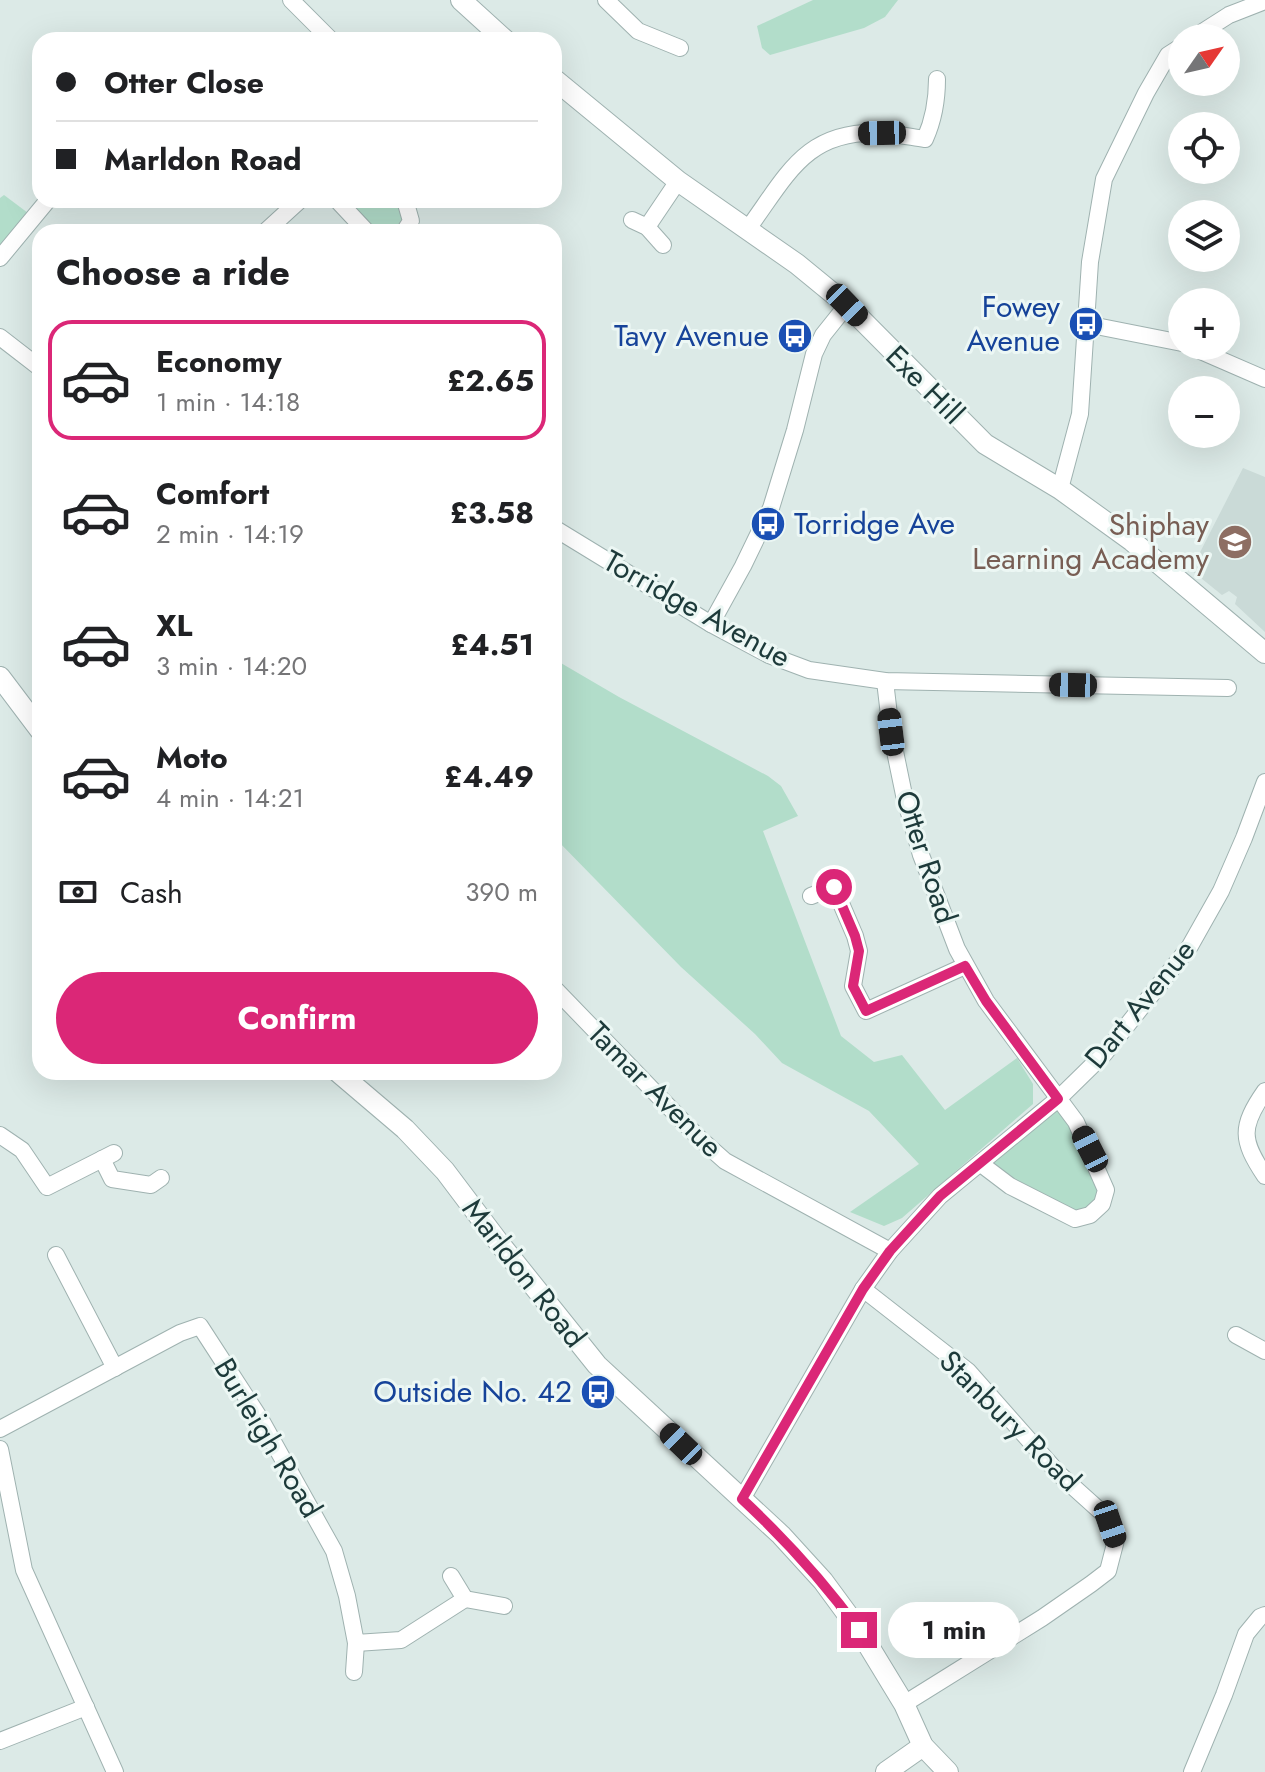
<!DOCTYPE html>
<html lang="en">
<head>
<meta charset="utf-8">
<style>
	:root { --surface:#fff; --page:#f6f6f6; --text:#202124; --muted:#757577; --line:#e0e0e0; --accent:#db2777 }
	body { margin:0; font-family:Jost,sans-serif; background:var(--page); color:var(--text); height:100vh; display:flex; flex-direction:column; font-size:30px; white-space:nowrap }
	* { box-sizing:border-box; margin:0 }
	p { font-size:26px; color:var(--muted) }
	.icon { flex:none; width:44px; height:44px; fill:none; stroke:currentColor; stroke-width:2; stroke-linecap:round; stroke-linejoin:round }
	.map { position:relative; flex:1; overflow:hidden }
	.sheet { position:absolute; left:32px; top:224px; width:530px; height:856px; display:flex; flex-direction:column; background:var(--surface); border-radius:24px; box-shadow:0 8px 32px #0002 }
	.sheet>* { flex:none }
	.top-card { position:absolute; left:32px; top:32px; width:530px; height:176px; border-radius:24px; box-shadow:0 8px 32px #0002; display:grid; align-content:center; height:176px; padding:0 24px; background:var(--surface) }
	.needle { width:52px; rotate:56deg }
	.fabs { position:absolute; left:1168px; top:24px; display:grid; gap:16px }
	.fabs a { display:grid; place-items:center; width:72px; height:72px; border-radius:50%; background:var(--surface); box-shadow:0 8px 32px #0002; font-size:40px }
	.end { position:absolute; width:36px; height:36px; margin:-18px; border:10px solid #db2777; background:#fff; box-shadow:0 0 0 4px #fff }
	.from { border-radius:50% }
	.bubble { position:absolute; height:56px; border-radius:28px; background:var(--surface); box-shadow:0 8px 32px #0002; font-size:26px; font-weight:700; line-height:56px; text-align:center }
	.car { position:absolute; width:24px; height:48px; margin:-24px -12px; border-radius:10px; box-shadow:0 0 6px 2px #0007; background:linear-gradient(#222 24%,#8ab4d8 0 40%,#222 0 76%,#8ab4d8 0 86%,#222 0) }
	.top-card b { display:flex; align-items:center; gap:28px; height:76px; font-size:30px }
	.top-card b+b { border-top:2px solid var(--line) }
	.top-card i { width:20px; height:20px; background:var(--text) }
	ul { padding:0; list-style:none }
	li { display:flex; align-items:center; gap:24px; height:120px; margin:0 16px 12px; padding:0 8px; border:4px solid transparent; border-radius:24px }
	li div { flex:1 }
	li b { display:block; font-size:30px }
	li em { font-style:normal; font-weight:700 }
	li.current { border-color:var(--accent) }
	li>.icon { width:72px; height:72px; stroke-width:1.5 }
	h2 { padding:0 24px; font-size:36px; line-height:96px }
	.pay { display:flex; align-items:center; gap:20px; height:88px; padding:0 24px; font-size:30px }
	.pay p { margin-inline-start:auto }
	.primary-button { display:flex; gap:16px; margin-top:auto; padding:16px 24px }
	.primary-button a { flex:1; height:92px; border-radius:48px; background:var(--accent); color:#fff; font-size:32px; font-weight:700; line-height:92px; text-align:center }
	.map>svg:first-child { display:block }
</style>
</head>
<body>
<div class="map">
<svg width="1265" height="1772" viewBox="0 0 1265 1772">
	<rect width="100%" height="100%" fill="#dceae7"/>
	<polygon fill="#cadad7" points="1243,468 1265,477 1265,632 1235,604 1237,597 1229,591 1222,595 1191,570"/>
	<g fill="#b2ddca">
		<polygon points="813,0 898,0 885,17 864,28 770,55 762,48 757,26"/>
		<polygon points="4,195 28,213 0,247 0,198"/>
		<polygon points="337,200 405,200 404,232 367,232"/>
		<polygon points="554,659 619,697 768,776 781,786 798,816 763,831 841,1036 874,1062 902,1055 945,1110 1017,1058 1033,1084 1033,1104 902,1218 884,1226 850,1212 919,1164 869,1111 782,1063 755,1034 681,967 554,837"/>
		<polygon points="1058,1099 1106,1190 1075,1219 981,1164"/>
	</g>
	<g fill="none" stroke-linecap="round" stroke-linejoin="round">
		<g stroke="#9fb2b0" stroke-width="18">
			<g id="minor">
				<polyline points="291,0 331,40"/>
				<polyline points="606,0 638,31 680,48"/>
				<polyline points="1193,38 1229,15 1265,1"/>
				<polyline points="337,200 367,232"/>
				<polyline points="632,220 647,227 663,245"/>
				<polyline points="647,227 678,181"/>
				<path d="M747 230C787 176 805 129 882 133 896 134 911 137 925 139 934 119 937 101 937 79"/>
				<polyline points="265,232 300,200"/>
				<polyline points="404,232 411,221 405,200"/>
				<polyline points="0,258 48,200"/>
				<polyline points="1086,324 1182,343"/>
				<polyline points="0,337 40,368"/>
				<polyline points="1189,346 1265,379"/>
				<polyline points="1060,489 1080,414 1090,262 1104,179 1146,93 1168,55 1182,46"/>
				<polyline points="554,528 711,624 769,655 809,670 885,681 1228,688"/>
				<polyline points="711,624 743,566 771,508 795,430 814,354 823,335 847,305"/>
				<polyline points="885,681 891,732 904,795 921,855 957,949 986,1001 1076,1122 1106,1190 1102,1204 1090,1215 1075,1219 1010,1186 981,1164"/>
				<polyline points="811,896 834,887 855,936 859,951 853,986 866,1011 965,966"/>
				<polyline points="554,988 698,1137 725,1161 890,1251"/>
				<path d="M1265 1091C1240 1127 1241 1140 1265 1176"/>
				<polyline points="0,1135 22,1150 47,1187 114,1153"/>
				<polyline points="102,1159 112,1179 151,1185 161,1178"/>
				<polyline points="56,1255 115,1368"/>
				<polyline points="863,1289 968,1371 1059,1474 1109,1519 1116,1540 1108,1571 1091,1584 1042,1618 904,1704"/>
				<polyline points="1236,1335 1265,1351"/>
				<polyline points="0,1429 180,1333 200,1326 261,1420 334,1551 347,1596 356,1643 401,1640 465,1599"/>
				<polyline points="0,1449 24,1570 115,1772"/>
				<polyline points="742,1499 863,1289 890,1251 940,1196 1058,1099 1105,1053 1190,946 1221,891 1244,838 1265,782"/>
				<polyline points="451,1576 465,1599 504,1606"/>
				<polyline points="354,1672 356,1643"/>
				<polyline points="0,1741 86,1707"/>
				<polyline points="1192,1772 1224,1695 1246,1634 1260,1617 1265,1615"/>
			</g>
		</g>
		<g stroke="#9fb2b0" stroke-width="22">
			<g id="tertiary">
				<polyline points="461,0 505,40"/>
				<polyline points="554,79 678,181 797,264 847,305 985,444 1060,489 1132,541 1265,653"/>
				<polyline points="0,677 40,730"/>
				<polyline points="338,1072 405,1129 445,1171 500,1244 597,1365 781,1535 823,1581 859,1630 904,1704 923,1746 948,1772"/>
				<polyline points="886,1772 923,1746"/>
			</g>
		</g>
		<use href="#minor" stroke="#fff" stroke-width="16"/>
		<use href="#tertiary" stroke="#fff" stroke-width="20"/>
	</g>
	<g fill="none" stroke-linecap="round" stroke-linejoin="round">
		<path stroke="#db2777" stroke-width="10" d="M834 887 855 936 859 951 853 986 866 1011 965 966 986 1001 1058 1099 940 1196 890 1251 863 1289 742 1499C786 1540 824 1582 859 1630"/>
	</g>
	<defs>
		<g id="bus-disc" transform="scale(1.8)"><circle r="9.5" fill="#1a4fb4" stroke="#ecf7f4"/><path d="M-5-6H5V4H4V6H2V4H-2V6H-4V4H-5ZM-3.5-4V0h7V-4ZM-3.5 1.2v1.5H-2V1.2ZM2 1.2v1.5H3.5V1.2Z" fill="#fff"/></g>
		<g id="school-disc" transform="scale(1.8)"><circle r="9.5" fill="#8d6e63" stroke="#ecf7f4"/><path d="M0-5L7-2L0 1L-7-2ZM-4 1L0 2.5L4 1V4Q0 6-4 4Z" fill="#fff"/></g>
	</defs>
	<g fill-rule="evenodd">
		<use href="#bus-disc" x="1086" y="324"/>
		<use href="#bus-disc" x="795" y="336"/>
		<use href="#bus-disc" x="768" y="524"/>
		<use href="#school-disc" x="1235" y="542"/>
		<use href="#bus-disc" x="598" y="1392"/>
	</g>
	<g text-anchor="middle" stroke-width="6" stroke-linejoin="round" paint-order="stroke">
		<g font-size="30" fill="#164399" stroke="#ecf7f4" text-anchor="end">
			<text x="1060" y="317">Fowey<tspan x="1060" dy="34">Avenue</tspan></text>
			<text x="769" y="346">Tavy Avenue</text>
			<text x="794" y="534" text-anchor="start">Torridge Ave</text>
			<text x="572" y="1402">Outside No. 42</text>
		</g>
		<g font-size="30" fill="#1d3a3a" stroke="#ecf7f4">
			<text transform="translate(925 385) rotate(45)" y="10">Exe Hill</text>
			<text transform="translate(697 609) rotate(29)" y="10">Torridge Avenue</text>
			<text transform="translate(926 857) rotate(72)" y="10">Otter Road</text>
			<text transform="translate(1140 1004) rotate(-51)" y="10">Dart Avenue</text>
			<text transform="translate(655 1090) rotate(45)" y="10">Tamar Avenue</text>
			<text transform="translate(524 1273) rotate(52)" y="10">Marldon Road</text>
			<text transform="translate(1010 1421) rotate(45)" y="10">Stanbury Road</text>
			<text transform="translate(268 1438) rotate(59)" y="10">Burleigh Road</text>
		</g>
		<g font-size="30" fill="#785e54" stroke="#ecf7f4" text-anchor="end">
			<text x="1209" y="535">Shiphay<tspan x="1209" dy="34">Learning Academy</tspan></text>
		</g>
	</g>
</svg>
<div class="fabs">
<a><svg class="needle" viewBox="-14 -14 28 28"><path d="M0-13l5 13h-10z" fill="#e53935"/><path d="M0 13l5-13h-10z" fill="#757577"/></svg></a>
<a><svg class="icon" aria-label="locate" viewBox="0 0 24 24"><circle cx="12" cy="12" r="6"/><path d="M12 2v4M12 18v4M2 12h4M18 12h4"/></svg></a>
<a><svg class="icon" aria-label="layers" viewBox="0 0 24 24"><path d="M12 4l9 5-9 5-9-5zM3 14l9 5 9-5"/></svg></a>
<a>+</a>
<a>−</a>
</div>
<i class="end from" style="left:834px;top:887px"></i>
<i class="end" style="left:859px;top:1630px"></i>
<div class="bubble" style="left:888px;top:1602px;width:132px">1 min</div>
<i class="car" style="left:882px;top:133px;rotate:269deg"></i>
<i class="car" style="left:847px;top:305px;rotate:136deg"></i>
<i class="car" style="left:1073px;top:685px;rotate:271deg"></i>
<i class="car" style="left:891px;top:732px;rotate:353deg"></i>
<i class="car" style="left:1090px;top:1149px;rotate:333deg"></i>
<i class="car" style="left:681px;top:1444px;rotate:314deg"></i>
<i class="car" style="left:1110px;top:1524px;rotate:161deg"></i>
<div class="top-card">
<b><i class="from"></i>Otter Close</b>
<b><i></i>Marldon Road</b>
</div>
<section class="sheet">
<h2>Choose a ride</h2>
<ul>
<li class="current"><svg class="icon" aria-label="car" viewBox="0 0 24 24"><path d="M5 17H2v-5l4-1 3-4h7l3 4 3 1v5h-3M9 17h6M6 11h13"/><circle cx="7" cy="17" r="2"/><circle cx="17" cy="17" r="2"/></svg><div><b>Economy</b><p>1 min · 14:18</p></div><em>£2.65</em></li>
<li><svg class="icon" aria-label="car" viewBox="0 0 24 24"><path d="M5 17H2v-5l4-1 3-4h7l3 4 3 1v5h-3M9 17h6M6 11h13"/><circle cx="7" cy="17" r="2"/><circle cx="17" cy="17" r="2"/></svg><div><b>Comfort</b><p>2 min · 14:19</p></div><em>£3.58</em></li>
<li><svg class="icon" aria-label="car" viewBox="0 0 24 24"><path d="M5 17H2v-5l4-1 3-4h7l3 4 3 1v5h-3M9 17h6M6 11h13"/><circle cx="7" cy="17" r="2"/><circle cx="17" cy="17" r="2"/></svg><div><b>XL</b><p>3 min · 14:20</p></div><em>£4.51</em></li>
<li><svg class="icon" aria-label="car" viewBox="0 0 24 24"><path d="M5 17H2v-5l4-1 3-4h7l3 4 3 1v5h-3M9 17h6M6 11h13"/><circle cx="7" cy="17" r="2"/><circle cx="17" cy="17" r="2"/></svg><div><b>Moto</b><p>4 min · 14:21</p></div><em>£4.49</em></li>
</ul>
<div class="pay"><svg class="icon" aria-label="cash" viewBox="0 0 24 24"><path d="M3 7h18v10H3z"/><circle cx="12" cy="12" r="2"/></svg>Cash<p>390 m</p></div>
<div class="primary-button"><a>Confirm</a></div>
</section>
</div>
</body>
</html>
